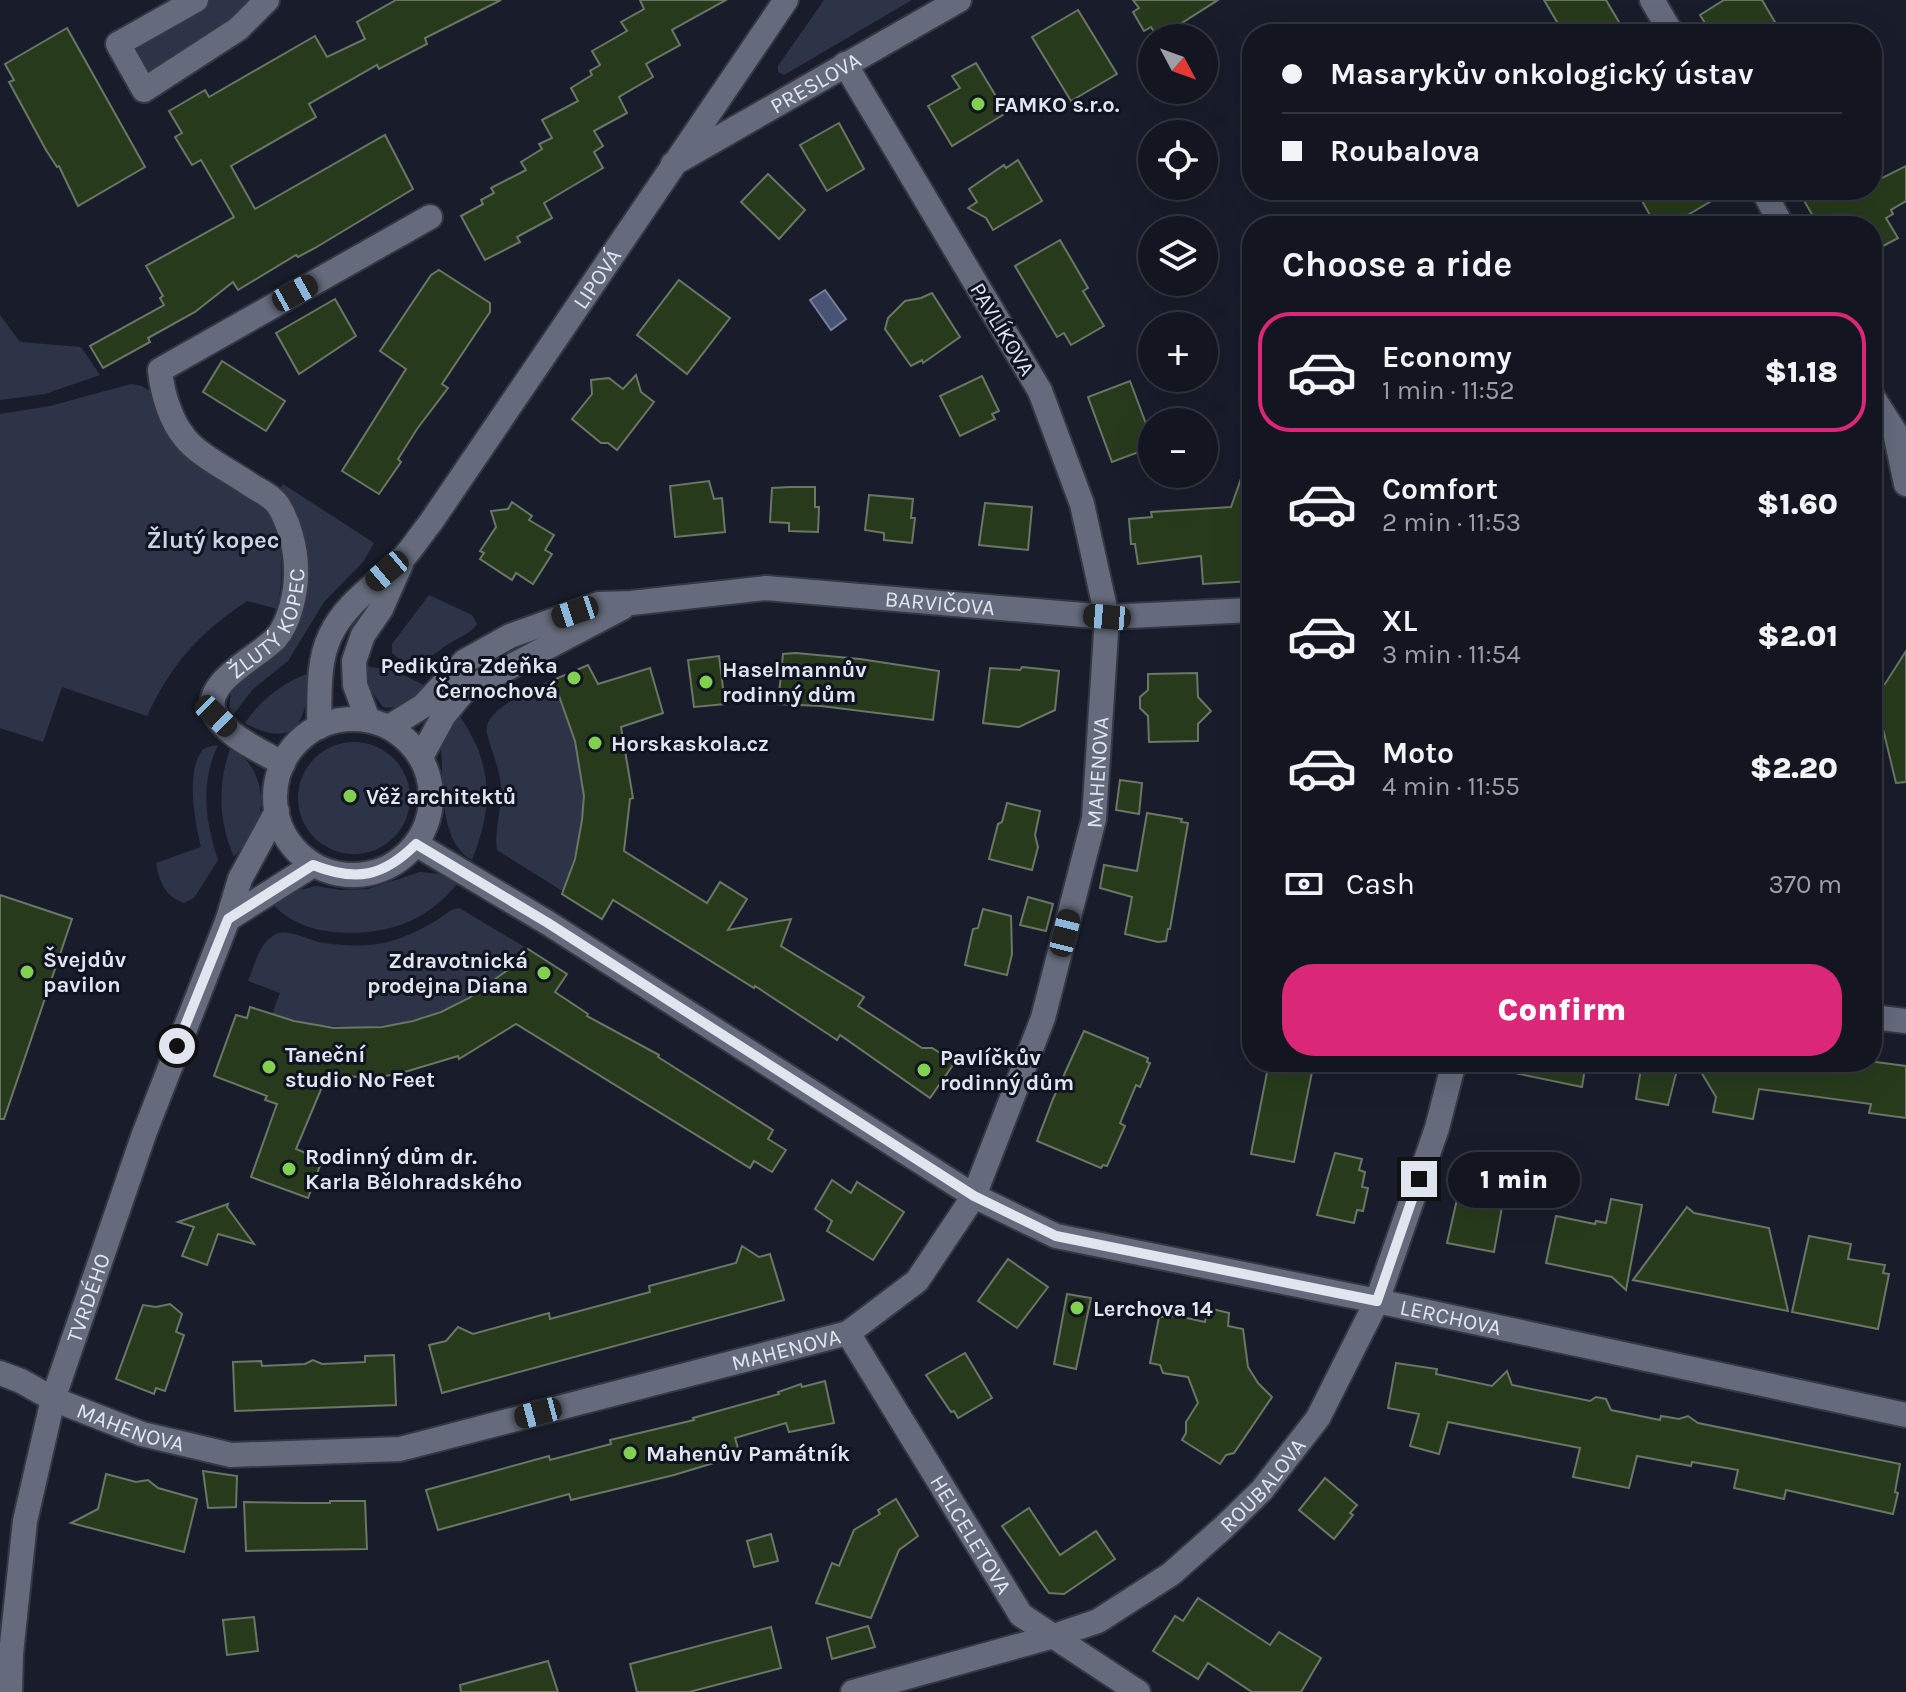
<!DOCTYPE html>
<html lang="en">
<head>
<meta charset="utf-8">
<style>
	:root { --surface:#131620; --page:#1c1f29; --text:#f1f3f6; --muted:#9d9fa5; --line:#32353e; --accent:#db2777 }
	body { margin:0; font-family:Karla,sans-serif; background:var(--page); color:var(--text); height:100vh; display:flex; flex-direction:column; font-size:30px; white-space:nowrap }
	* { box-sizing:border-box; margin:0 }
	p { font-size:26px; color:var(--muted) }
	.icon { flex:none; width:44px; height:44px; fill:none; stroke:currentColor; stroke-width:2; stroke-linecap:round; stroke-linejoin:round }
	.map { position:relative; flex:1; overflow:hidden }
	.side { position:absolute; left:1242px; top:216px; width:640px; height:856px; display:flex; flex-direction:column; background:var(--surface); border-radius:32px; box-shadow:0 8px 32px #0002,0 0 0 2px var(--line) }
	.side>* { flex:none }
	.top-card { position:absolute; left:1242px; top:24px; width:640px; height:176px; border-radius:32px; box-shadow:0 8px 32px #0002,0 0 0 2px var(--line); display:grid; align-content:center; height:176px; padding:0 40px; background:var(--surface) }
	.needle { width:52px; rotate:131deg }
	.buttons { position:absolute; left:1138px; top:24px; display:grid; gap:16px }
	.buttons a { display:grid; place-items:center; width:80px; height:80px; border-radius:50%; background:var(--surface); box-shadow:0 8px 32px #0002,0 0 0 2px var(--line); font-size:40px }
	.end { position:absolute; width:36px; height:36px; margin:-18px; border:10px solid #e1e5ef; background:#111; box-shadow:0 0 0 4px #111 }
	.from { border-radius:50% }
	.bubble { position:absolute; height:56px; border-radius:28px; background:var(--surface); box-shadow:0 8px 32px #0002,0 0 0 2px var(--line); font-size:26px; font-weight:800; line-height:56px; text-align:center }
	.car { position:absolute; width:24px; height:48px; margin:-24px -12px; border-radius:10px; box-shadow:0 0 6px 2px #0007; background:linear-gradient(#222 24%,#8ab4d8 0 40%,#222 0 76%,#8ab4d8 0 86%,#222 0) }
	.top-card b { display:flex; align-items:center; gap:28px; height:76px; font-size:30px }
	.top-card b+b { border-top:2px solid var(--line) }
	.top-card i { width:20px; height:20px; background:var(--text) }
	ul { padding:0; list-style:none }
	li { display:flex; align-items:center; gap:24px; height:120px; margin:0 16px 12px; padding:0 24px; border:4px solid transparent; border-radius:32px }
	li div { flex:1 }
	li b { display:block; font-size:30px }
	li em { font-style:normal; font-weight:800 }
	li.current { border-color:var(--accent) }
	li>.icon { width:72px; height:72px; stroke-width:1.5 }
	h2 { padding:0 40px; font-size:36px; line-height:96px }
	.pay { display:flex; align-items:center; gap:20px; height:88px; padding:0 40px; font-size:30px }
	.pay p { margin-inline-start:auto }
	.cta { display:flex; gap:16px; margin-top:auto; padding:16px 40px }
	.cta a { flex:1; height:92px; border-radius:32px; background:var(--accent); color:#fff; font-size:32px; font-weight:800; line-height:92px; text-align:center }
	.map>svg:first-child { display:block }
</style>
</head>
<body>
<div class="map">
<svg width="1906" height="1692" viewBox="0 0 1906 1692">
	<rect width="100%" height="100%" fill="#191d2b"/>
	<g fill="#2e3448">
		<path d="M209 0H256L248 11 156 72C147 70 140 67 138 57 132 33 191 10 209 0Z"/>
		<polygon points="824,0 912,0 784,75 778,72 778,66"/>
		<polygon points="0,315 20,342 81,347 100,375 45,394 0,400"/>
		<path d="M131 384 142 386 151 392 170 437 179 450 264 509C285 536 284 576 277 609L247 601C199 633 172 663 147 716L62 687 43 742 0 728V414L50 406Z"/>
		<polygon points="283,484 374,543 363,562 324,602 288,661 253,689 233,715 229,708 231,693 240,682 274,656 289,641 300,616 278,491"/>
		<path d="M429 595 472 615 477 624C471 633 460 637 450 643 429 656 417 675 392 653V644Z"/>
		<path d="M367 666 397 672 426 686C413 700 404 710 383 707L370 689Z"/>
		<path d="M309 673C307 720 297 751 245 723 262 698 282 684 309 673Z"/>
		<path d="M550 680C573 714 589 777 583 818 580 843 570 868 564 892L497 850C494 830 502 809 501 788 500 767 491 752 487 733 481 711 533 689 550 680Z"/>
		<path d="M458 714C493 762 494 806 472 860 438 842 444 782 441 748L442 739Z"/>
		<circle cx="354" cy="798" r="56"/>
		<path d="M218 745C200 783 205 820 218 860L194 898 184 903C165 896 160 883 156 863L201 847C195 823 186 774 201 752 204 747 212 746 218 745Z"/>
		<path d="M230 749C256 759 267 794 258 820 253 834 243 846 234 857 219 822 217 786 230 749Z"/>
		<path d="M420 872 439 874 458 883C443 901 425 916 403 924 364 938 301 938 273 904L296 891 316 886 340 890 368 889Z"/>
		<path d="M459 908 528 949C456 1023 371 1044 272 1014L280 993 248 981C255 965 259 942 276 934 290 928 309 941 324 943 338 945 353 946 368 945 390 944 413 934 432 923 442 918 449 909 459 908Z"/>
	</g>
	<polygon fill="#485375" stroke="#767f9a" stroke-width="2" points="825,290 846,319 831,330 810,300"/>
	<g fill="#273b1c" stroke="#6b7666" stroke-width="2">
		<polygon points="396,0 501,0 425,38 427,44 379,69 377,65 309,104 316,117 231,166 255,209 385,135 413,189 315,248 298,257 296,255 238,290 233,282 195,312 148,338 150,342 103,368 90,346 164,305 160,298 163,296 146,266 234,217 201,160 192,165 175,137 182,133 169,111 205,90 209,97 315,36 327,57 365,39 357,22"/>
		<polygon points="640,0 726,0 672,30 680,45 646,64 653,77 619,97 627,113 594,131 603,146 594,152 603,168 544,203 552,218 517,237 520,242 485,260 461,216 483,204 481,200 494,193 491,188 526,170 521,162 542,149 539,144 552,138 542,120 578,101 571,88 592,75 590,71 600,65 592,51 627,31 621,22 644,9"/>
		<polygon points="1133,0 1218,0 1158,38 1151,27 1144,31 1133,12 1139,8"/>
		<polygon points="1544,0 1606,0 1626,34 1564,34"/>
		<polygon points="1724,0 1762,0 1782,34 1712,34 1700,15"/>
		<polygon points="1078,10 1117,74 1071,101 1032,37"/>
		<polygon points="67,28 145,167 78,206 59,166 57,167 46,150 9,82 14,80 5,64"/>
		<polygon points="976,63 1006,113 952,146 928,106 960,88 952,76"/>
		<polygon points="839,123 864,169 827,191 800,145"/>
		<polygon points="1018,160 1042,201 993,230 986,218 968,208 977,202 969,189 1004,165 1006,168"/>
		<polygon points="1906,166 1906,201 1891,210 1893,214 1886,218 1898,238 1872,252 1872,226 1825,226 1819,216 1814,218 1798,190 1872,190 1872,183"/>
		<polygon points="768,174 805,210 779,239 741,202"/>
		<polygon points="1636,190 1730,190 1669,226 1656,226"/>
		<polygon points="1060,240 1088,288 1083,291 1104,326 1071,345 1064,333 1057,337 1015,266"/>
		<polygon points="439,270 490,303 490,312 442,384 448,388 417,429 398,459 401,462 379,494 342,471 406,369 380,351 431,275"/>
		<polygon points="679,280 730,318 687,374 637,335"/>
		<polygon points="932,293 960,337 923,363 922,360 911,366 885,329 888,318 905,301 921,298"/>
		<polygon points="335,299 356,336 299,374 276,333"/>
		<polygon points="222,361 285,401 266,431 203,392"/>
		<polygon points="636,375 641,392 654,402 617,450 608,443 601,443 572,419 592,394 591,380 609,378 623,389"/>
		<polygon points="982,376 999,411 992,414 995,419 960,436 940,396"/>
		<polygon points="1130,381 1152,440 1152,447 1112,462 1088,397"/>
		<polygon points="1249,456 1252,457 1252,581 1203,584 1201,556 1138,564 1135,544 1131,544 1129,519 1152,517 1151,512 1231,507"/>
		<polygon points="709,481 714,499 722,498 725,532 675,537 670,486"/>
		<polygon points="790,487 815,487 815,507 819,507 818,532 789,531 789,523 770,522 772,488"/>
		<polygon points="869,495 913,499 911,518 915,518 912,543 884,540 884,533 865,530"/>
		<polygon points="512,502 532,516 529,520 554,535 545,550 552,554 533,584 516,573 512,580 480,559 484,553 480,551 496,527 491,511 508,509"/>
		<polygon points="985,503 1032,507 1028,550 979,545"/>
		<polygon points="1906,651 1906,782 1896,783 1873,687 1885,684"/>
		<polygon points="796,653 860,659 939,671 933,720 821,706 778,704 783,654"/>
		<polygon points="719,656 725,704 694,707 688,660"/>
		<polygon points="588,665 598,684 650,668 663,713 621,727 633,798 630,799 624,851 707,903 720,882 747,899 728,930 791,919 781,946 864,997 858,1006 922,1048 932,1048 955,1062 930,1098 840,1035 837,1040 828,1034 755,986 754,988 613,900 602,919 562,894 575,859 582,820 584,796 575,741 559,696 551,681"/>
		<polygon points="1022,667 1059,671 1055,710 1019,727 983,723 990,668 1020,670"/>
		<polygon points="1197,673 1198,697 1211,711 1198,724 1198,741 1149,742 1148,716 1140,708 1140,697 1148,690 1148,674"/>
		<polygon points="1120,780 1142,783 1139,814 1116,810"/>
		<polygon points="1007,803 1040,811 1035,835 1038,847 1032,870 989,859 998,824 1002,822"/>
		<polygon points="1147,813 1182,819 1181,822 1188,823 1170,929 1168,929 1166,941 1158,942 1125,934 1132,897 1100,888 1104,865 1137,871"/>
		<polygon points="0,895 72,919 4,1119 0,1119"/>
		<polygon points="1028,897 1053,904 1046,931 1020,925"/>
		<polygon points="983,909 1011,916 1012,954 1007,975 965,965 973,929 978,928"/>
		<polygon points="528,949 567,974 555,992 588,1014 587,1016 659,1055 658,1057 773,1130 768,1139 786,1150 772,1172 754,1161 750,1168 516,1024 459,1059 458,1056 408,1071 377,1078 327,1075 296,1149 322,1160 308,1198 251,1177 277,1104 265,1100 267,1096 214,1076 236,1015 247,1018 250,1007 294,1021 334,1028 382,1027 413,1021 441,1012 469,998 509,969"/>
		<polygon points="1084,1031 1148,1058 1147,1062 1150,1063 1140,1087 1136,1085 1120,1123 1125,1126 1107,1166 1103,1165 1101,1168 1037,1141 1053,1099"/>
		<polygon points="1269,1062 1314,1062 1294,1162 1251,1154"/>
		<polygon points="1511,1062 1586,1062 1582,1087 1510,1072"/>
		<polygon points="1642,1062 1679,1062 1668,1105 1636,1099"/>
		<polygon points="1695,1062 1763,1062 1763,1065 1811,1071 1812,1062 1876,1062 1906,1066 1906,1118 1869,1113 1871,1104 1759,1089 1753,1119 1713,1112 1716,1097"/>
		<polygon points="1335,1153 1362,1159 1359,1170 1365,1172 1362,1187 1368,1188 1363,1211 1357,1210 1354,1223 1317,1215"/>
		<polygon points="832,1180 851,1193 857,1182 904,1212 873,1260 827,1231 832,1221 815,1209"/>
		<polygon points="1461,1182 1505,1190 1494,1252 1447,1243"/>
		<polygon points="1611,1199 1642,1205 1626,1290 1612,1277 1546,1263 1556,1216 1595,1224 1596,1221 1606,1223"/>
		<polygon points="228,1204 227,1207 254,1244 218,1234 207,1265 182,1256 194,1227 178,1222"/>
		<polygon points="1687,1207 1694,1213 1769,1228 1788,1311 1633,1280"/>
		<polygon points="1809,1236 1851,1244 1848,1259 1885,1265 1883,1273 1889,1274 1878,1329 1792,1312"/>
		<polygon points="742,1246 759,1257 770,1254 784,1300 442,1393 429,1345 446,1341 458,1327 473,1334 549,1313 550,1319 650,1292 649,1286 736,1263"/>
		<polygon points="1008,1259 1048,1287 1017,1328 978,1301"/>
		<polygon points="1067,1294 1091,1298 1076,1369 1054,1364"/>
		<polygon points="170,1304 182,1314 176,1332 184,1335 165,1391 156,1388 154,1394 116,1379 143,1305 156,1307"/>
		<polygon points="1208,1308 1229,1313 1228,1326 1243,1329 1248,1367 1258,1383 1272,1397 1234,1453 1226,1455 1220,1464 1182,1440 1186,1433 1186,1422 1198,1403 1188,1377 1163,1373 1160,1365 1150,1363 1159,1317 1178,1316 1205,1322"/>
		<polygon points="965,1353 992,1398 958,1418 954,1411 951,1412 926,1375"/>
		<polygon points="394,1355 396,1405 235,1411 233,1362 261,1361 262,1366 305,1364 313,1360 322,1364 365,1362 365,1356"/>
		<polygon points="1396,1363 1437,1369 1436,1374 1492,1386 1507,1371 1512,1385 1590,1401 1596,1397 1606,1399 1611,1410 1660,1420 1661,1416 1679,1419 1688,1416 1698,1423 1900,1464 1895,1492 1898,1493 1893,1514 1786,1490 1784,1499 1734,1488 1738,1470 1692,1462 1691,1466 1637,1456 1629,1488 1573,1477 1580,1448 1448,1422 1439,1454 1410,1446 1419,1414 1388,1408"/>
		<polygon points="825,1381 834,1423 789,1432 786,1423 735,1438 740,1455 674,1475 571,1500 569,1494 438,1530 426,1490 549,1456 550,1460 611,1444 610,1440 694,1420 693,1418 779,1394 778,1392 801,1384 802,1387"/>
		<polygon points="203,1471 237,1476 236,1507 208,1508"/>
		<polygon points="106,1474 136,1482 148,1480 158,1488 197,1499 184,1552 71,1523 98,1509"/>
		<polygon points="1325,1478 1357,1505 1350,1513 1353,1515 1334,1539 1299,1510"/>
		<polygon points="896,1499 918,1536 899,1550 871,1618 816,1603 832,1563 839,1566 854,1530 880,1514 878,1510"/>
		<polygon points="330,1501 365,1501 367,1549 246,1551 244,1502 306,1503 330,1503"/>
		<polygon points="1029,1508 1060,1555 1096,1531 1115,1559 1064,1594 1049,1593 1002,1526"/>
		<polygon points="771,1534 778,1561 754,1567 747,1541"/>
		<polygon points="1198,1598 1270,1645 1279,1632 1321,1658 1301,1692 1252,1692 1208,1663 1198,1679 1153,1651 1175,1616 1183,1621"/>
		<polygon points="254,1617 258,1651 227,1655 223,1620"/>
		<polygon points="868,1626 875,1647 832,1659 827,1638"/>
		<polygon points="771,1627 781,1668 689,1692 637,1692 630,1664"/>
		<polygon points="548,1661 558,1692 461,1692 460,1685"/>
	</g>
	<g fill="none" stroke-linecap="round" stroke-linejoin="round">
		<g stroke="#353843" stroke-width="28">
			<g id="minor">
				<polyline points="196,0 118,44 144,90 238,29 267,0"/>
				<polyline points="1652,0 1672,34"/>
				<path id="s1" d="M673 164 959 0"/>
				<polyline points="1763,190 1782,226"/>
				<polyline points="1872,396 1895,432 1906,484"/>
				<path id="s2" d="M389 727 423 706 465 661 510 636 599 604 631 603 766 588 1107 617 1252 610"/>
				<polyline points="421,757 444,715 464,691 622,608"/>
				<path id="s3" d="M283 764C262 751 227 737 215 714 199 683 262 655 276 638 290 623 297 589 296 569 296 549 289 522 278 505 272 496 258 490 249 484 230 471 198 455 185 438 170 420 162 392 160 370L430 217"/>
				<path id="s4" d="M416 844 548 923 974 1196 1056 1236 1377 1301 1906 1415"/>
				<polyline points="1872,1017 1906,1021"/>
				<path id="s5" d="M848 1333 1021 1615 1138 1692"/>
				<path id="s6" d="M0 1373 21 1381 53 1399 142 1434 231 1455 400 1449 848 1333 917 1281 974 1196 1043 1018 1094 819 1107 617 1082 504 1040 391 845 64"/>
				<path id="s7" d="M853 1692 1054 1636 1098 1621 1171 1574 1224 1527 1262 1490 1318 1418 1377 1301 1437 1128 1454 1062"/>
			</g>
		</g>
		<g stroke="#353843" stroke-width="28">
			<g id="tertiary">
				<circle cx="353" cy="797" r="78"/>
				<polyline points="368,720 355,685 354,661 363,635 381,609 401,564"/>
				<path id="s8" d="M319 727C320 699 317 663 330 636 346 601 380 583 405 556 414 546 422 533 431 522L786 0"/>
				<polyline points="228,919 313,865"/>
				<path id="s9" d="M10 1692 11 1654 25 1521 53 1399 144 1134 228 919 240 879 277 811"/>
			</g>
		</g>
		<use href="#minor" stroke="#656b7c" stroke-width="24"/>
		<use href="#tertiary" stroke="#656b7c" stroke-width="24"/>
	</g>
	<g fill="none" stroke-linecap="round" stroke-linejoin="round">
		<path stroke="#e1e5ef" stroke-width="10" d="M177 1046 228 919 313 865C356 882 383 877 416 844L548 923 974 1196 1056 1236 1377 1301 1419 1179"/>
	</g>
	<g fill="#82d050" stroke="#101421" stroke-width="3">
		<circle cx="978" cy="104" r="8"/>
		<circle cx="574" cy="678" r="8"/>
		<circle cx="706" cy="682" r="8"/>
		<circle cx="595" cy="743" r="8"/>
		<circle cx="350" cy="796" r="8"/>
		<circle cx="27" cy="972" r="8"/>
		<circle cx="544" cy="973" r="8"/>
		<circle cx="269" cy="1067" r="8"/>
		<circle cx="924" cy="1070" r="8"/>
		<circle cx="289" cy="1169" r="8"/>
		<circle cx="1077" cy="1308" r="8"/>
		<circle cx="630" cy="1453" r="8"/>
	</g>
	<g text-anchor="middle" stroke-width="6" stroke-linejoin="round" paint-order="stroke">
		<g font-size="22" fill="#e1e5ef" stroke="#101421">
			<text dy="8" stroke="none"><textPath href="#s1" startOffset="164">PRESLOVA</textPath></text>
			<text dy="8" stroke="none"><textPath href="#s8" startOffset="540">LIPOVÁ</textPath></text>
			<text transform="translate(1003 329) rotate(59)" y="8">PAVLÍKOVA</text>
			<text dy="8" stroke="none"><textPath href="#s2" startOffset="590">BARVIČOVA</textPath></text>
			<text dy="8" stroke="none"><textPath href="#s3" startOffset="198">ŽLUTÝ KOPEC</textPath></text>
			<text dy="8" stroke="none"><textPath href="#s6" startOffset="1510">MAHENOVA</textPath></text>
			<text dy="8" stroke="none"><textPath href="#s9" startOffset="404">TVRDÉHO</textPath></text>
			<text dy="8" stroke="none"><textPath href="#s4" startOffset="1154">LERCHOVA</textPath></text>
			<text dy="8" stroke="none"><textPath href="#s6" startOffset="814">MAHENOVA</textPath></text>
			<text dy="8" stroke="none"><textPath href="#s6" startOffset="142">MAHENOVA</textPath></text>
			<text dy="8" stroke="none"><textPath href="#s7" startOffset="470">ROUBALOVA</textPath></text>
			<text dy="8" stroke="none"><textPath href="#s5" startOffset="236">HELCELETOVA</textPath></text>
		</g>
		<g font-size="22" font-weight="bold" fill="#e1e5ef" stroke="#101421" text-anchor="start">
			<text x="994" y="112">FAMKO s.r.o.</text>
			<text x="558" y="673" text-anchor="end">Pedikůra Zdeňka<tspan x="558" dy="25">Černochová</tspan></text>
			<text x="722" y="677">Haselmannův<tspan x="722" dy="25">rodinný dům</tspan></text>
			<text x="611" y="751">Horskaskola.cz</text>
			<text x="366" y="804">Věž architektů</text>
			<text x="43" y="967">Švejdův<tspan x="43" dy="25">pavilon</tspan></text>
			<text x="528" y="968" text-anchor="end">Zdravotnická<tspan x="528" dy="25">prodejna Diana</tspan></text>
			<text x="285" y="1062">Taneční<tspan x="285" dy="25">studio No Feet</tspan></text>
			<text x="940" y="1065">Pavlíčkův<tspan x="940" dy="25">rodinný dům</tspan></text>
			<text x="305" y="1164">Rodinný dům dr.<tspan x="305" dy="25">Karla Bělohradského</tspan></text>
			<text x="1093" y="1316">Lerchova 14</text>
			<text x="646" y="1461">Mahenův Památník</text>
		</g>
		<g font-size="24" font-weight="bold" fill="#cbd2e5" stroke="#101421">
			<text x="213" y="548">Žlutý kopec</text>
		</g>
	</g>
</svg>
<div class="buttons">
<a><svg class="needle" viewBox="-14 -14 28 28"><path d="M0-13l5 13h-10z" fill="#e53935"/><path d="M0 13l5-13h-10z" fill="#9d9fa5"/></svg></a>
<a><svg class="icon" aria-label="locate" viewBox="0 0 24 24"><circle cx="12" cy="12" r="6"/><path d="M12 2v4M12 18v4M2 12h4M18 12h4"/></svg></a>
<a><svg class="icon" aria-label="layers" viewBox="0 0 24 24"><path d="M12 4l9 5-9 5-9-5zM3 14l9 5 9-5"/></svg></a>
<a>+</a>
<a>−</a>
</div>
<i class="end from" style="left:177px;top:1046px"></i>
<i class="end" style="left:1419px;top:1179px"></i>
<div class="bubble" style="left:1448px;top:1152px;width:132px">1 min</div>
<i class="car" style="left:295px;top:293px;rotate:61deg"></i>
<i class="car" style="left:387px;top:571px;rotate:230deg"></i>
<i class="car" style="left:575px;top:612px;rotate:252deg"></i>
<i class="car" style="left:1107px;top:617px;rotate:275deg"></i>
<i class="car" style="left:216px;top:716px;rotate:134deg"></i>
<i class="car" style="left:1065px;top:933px;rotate:14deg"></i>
<i class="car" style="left:538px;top:1413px;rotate:255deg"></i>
<div class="top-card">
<b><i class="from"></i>Masarykův onkologický ústav</b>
<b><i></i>Roubalova</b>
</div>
<section class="side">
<h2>Choose a ride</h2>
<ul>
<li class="current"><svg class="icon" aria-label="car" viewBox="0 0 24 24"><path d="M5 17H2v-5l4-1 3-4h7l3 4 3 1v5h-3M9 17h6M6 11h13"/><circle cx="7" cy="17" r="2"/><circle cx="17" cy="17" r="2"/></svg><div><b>Economy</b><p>1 min · 11:52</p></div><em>$1.18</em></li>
<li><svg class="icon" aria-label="car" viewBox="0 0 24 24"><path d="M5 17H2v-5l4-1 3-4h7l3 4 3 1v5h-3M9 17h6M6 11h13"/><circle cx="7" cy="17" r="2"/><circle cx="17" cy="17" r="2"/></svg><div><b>Comfort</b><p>2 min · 11:53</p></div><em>$1.60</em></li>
<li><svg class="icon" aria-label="car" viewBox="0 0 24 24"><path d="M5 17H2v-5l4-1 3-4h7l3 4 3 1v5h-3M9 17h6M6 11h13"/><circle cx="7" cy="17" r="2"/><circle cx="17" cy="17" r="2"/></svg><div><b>XL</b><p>3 min · 11:54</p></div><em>$2.01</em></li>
<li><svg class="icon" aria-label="car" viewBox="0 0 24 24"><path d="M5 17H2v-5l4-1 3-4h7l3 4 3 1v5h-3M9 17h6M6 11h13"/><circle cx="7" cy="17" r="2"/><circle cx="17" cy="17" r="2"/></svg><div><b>Moto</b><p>4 min · 11:55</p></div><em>$2.20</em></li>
</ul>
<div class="pay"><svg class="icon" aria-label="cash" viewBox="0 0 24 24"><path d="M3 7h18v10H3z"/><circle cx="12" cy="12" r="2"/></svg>Cash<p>370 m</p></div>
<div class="cta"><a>Confirm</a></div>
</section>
</div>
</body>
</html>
